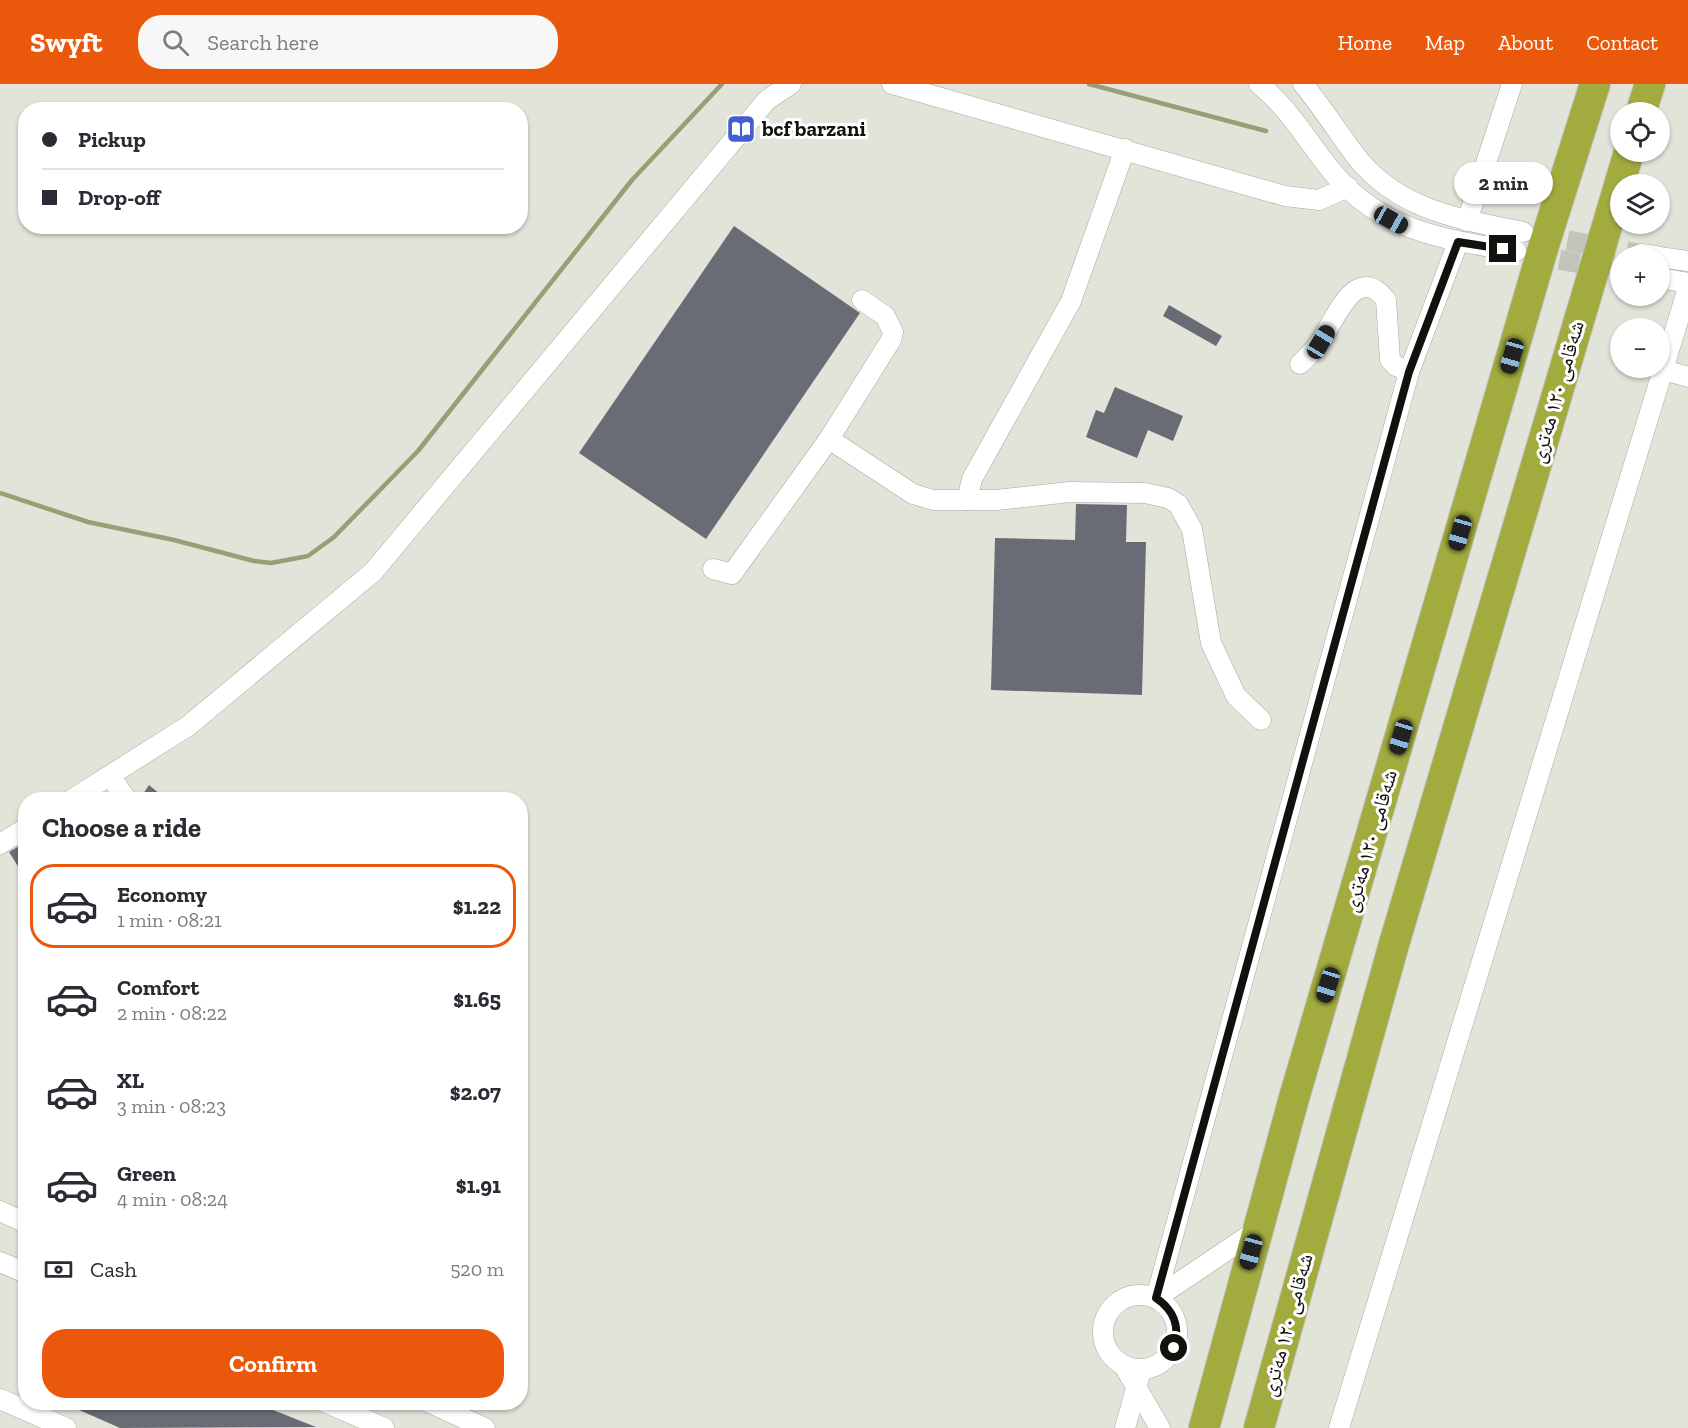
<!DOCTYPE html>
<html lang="en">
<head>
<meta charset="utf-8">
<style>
	:root { --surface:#fff; --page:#f7f7f7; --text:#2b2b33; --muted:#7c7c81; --line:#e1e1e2; --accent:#ea580c }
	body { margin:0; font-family:"Zilla Slab","Noto Naskh Arabic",serif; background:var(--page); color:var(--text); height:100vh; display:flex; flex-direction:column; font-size:22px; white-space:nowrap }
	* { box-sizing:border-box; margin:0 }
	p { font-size:20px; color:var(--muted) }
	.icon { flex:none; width:33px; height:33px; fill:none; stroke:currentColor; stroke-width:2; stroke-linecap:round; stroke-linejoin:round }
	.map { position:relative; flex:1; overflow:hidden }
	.panel { position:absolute; left:18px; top:708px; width:510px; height:618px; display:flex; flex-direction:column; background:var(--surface); border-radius:24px; box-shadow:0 2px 4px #0004 }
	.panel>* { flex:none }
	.hud { position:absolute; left:18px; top:18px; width:510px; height:132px; border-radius:24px; box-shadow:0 2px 4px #0004; display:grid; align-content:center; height:132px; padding:0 24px; background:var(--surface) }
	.controls { position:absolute; left:1610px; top:18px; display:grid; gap:12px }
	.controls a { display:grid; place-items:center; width:60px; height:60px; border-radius:50%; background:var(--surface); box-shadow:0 2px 4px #0004; font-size:30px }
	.end { position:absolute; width:27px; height:27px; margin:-14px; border:8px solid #11110e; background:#fff; box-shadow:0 0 0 3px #fff }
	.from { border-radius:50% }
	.bubble { position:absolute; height:42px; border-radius:21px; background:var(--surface); box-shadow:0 2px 4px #0004; font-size:20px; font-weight:700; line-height:42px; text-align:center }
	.car { position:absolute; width:18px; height:36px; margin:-18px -9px; border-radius:8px; box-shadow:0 0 4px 2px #0007; background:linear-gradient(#222 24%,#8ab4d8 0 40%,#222 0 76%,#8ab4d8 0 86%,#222 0) }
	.hud b { display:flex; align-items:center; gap:21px; height:57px; font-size:22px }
	.hud b+b { border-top:2px solid var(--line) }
	.hud i { width:15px; height:15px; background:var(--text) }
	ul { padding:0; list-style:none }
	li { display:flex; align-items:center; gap:18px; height:84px; margin:0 12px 9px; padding:0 12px; border:3px solid transparent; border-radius:24px }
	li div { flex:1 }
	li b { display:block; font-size:22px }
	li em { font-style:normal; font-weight:700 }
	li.selected { border-color:var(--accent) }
	li>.icon { width:54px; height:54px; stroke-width:1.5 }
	h2 { padding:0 24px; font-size:27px; line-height:72px }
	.pay { display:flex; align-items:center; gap:15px; height:66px; padding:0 24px; font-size:22px }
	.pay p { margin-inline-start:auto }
	.primary-button { display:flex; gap:12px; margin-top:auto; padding:12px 24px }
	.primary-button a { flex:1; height:69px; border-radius:24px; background:var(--accent); color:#fff; font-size:24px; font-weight:700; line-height:69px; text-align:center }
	header { display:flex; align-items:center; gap:36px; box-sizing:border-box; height:84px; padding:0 30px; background:var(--accent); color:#fff }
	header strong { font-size:28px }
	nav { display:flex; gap:33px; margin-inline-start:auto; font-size:21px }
	.search { width:420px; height:54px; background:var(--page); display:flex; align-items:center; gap:15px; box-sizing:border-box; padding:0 21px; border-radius:24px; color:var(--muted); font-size:22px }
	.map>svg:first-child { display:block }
</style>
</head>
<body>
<header>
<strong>Swyft</strong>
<div class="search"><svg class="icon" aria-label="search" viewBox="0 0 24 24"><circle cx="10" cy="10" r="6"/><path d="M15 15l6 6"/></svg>Search here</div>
<nav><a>Home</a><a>Map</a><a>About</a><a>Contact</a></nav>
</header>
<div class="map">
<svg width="1688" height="1344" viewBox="0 0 1688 1344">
	<rect width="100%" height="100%" fill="#e2e3d9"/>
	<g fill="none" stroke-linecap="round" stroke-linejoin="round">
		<g stroke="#999e76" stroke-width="4.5">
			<polyline points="1089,0 1266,47"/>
			<polyline points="0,409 88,438 174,456 254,477 271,479 308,472 334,453 418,367 632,96 722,0"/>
		</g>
	</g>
	<g fill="#696c75">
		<polygon points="734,142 860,229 706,455 579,369"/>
		<polygon points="1169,221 1222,252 1216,262 1163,232"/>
		<polygon points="1115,303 1183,332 1173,357 1148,346 1137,374 1086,353 1096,326 1104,329"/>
		<polygon points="1076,420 1127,421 1126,458 1146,458 1142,611 991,606 995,454 1075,456"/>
		<polygon points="149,701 167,716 139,716"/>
		<polygon points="26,758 26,795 9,768"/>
		<polygon points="61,1318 253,1318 316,1343 120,1344"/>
	</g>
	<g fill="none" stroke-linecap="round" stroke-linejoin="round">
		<g stroke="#c3c4bb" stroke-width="20" stroke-dasharray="20 10" stroke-linecap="butt">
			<polyline points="1538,151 1641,170"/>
			<polyline points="1530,170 1620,187"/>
		</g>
		<g stroke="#a8aaa0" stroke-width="21">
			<g id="minor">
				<polyline points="892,0 1285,112 1319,116 1348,103"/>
				<path d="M1259 0C1291 26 1309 60 1335 91 1384 148 1446 156 1516 167"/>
				<path d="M1303 0C1322 23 1337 47 1355 71 1397 126 1459 135 1523 148"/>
				<polyline points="1467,137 1512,0"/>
				<polyline points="1641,170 1656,172"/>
				<polyline points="1659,173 1688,177"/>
				<polyline points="1659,194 1688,199"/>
				<path d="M1300 280C1308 272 1316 265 1322 255 1336 233 1357 178 1386 216L1390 276 1396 282 1409 288"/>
				<polyline points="1664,286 1688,293"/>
				<polyline points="829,355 913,410 933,416 996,416 1070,408 1145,409 1168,414 1178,420 1192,445 1211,559 1236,612 1261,636"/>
				<polyline points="967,416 972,395 1071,217 1125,65"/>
				<polyline points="713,485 732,490 829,355 891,256 893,248 885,232 862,216"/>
				<polyline points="110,692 127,716"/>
				<polyline points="71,716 188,642 373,488 767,16 791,0"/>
				<polyline points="0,760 26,744"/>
				<polyline points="0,1127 26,1139"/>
				<polyline points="0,1178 26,1189"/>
				<circle cx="1140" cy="1248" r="37"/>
				<polyline points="1156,1214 1409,288 1458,158"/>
				<polyline points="1156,1214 1257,1146"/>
				<polyline points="1124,1282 1160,1344"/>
				<polyline points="0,1315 66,1344"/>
				<polyline points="325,1318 384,1344"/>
				<polyline points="428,1318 485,1344"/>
				<polyline points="1125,1344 1139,1294"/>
				<polyline points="1339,1344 1688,204"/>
			</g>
		</g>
		<g stroke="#c1c1c0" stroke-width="32">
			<g id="highway">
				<polyline points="1641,28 1650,0"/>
				<polyline points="1204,1344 1294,1014 1544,161 1595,0"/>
				<polyline points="1259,1344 1394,860 1629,68"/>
			</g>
		</g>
		<use href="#minor" stroke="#fff" stroke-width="20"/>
		<use href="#highway" stroke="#a2ab3e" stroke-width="30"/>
	</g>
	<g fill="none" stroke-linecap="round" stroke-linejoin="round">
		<path stroke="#11110e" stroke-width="8" d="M1174 1264C1180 1243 1175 1227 1156 1214L1409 288 1458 158 1503 165"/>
	</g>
	<defs>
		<g id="library-square" transform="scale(1.5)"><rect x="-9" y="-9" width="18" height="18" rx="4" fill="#425ed1" stroke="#fff"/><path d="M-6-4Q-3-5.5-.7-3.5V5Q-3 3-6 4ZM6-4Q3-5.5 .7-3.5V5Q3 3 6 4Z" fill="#fff"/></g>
	</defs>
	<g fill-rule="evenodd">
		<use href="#library-square" x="741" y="45"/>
	</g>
	<g text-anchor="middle" stroke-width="6" stroke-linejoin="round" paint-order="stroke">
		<g font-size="21" font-weight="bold" fill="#11110e" stroke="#fff" text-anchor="start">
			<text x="762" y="52">bcf barzani</text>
		</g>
		<g font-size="21" fill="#11110e" stroke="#fff">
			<text transform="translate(1557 308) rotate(-74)" y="7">شەقامی ١٢٠ مەتری</text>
			<text transform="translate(1370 757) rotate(-74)" y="7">شەقامی ١٢٠ مەتری</text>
			<text transform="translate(1287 1241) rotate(-75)" y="7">شەقامی ١٢٠ مەتری</text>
		</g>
	</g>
</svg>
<div class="controls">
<a><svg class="icon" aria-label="locate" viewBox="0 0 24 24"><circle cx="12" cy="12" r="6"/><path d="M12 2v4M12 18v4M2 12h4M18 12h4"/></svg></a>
<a><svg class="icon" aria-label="layers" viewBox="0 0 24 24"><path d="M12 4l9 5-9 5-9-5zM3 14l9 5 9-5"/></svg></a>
<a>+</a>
<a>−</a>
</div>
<i class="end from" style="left:1174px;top:1264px"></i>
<i class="end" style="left:1503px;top:165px"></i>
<div class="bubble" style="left:1454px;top:78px;width:99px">2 min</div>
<i class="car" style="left:1391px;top:136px;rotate:119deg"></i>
<i class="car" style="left:1321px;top:258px;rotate:31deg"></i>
<i class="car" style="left:1512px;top:272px;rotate:196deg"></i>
<i class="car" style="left:1460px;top:449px;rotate:196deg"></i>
<i class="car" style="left:1401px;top:653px;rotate:197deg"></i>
<i class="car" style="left:1328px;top:901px;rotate:197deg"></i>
<i class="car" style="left:1251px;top:1168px;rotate:195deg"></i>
<div class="hud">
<b><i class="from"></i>Pickup</b>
<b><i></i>Drop-off</b>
</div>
<section class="panel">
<h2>Choose a ride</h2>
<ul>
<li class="selected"><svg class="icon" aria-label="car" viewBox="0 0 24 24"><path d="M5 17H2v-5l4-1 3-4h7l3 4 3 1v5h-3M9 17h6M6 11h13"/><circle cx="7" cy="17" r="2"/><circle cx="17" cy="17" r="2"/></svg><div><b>Economy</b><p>1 min · 08:21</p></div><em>$1.22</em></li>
<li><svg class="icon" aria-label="car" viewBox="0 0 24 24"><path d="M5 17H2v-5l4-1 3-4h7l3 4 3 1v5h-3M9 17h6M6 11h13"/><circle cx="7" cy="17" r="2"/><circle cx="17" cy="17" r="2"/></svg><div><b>Comfort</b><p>2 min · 08:22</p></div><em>$1.65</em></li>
<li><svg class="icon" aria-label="car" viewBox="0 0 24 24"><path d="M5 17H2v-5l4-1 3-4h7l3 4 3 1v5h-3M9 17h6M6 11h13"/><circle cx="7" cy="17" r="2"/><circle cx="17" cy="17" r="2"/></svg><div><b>XL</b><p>3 min · 08:23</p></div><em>$2.07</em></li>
<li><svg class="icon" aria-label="car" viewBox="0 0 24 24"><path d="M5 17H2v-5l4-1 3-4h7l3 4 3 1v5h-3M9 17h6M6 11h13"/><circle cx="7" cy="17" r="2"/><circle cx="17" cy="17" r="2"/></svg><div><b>Green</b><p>4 min · 08:24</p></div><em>$1.91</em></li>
</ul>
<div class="pay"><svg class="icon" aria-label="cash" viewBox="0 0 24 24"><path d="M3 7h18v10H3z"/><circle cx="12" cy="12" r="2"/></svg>Cash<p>520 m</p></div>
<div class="primary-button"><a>Confirm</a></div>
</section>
</div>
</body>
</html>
